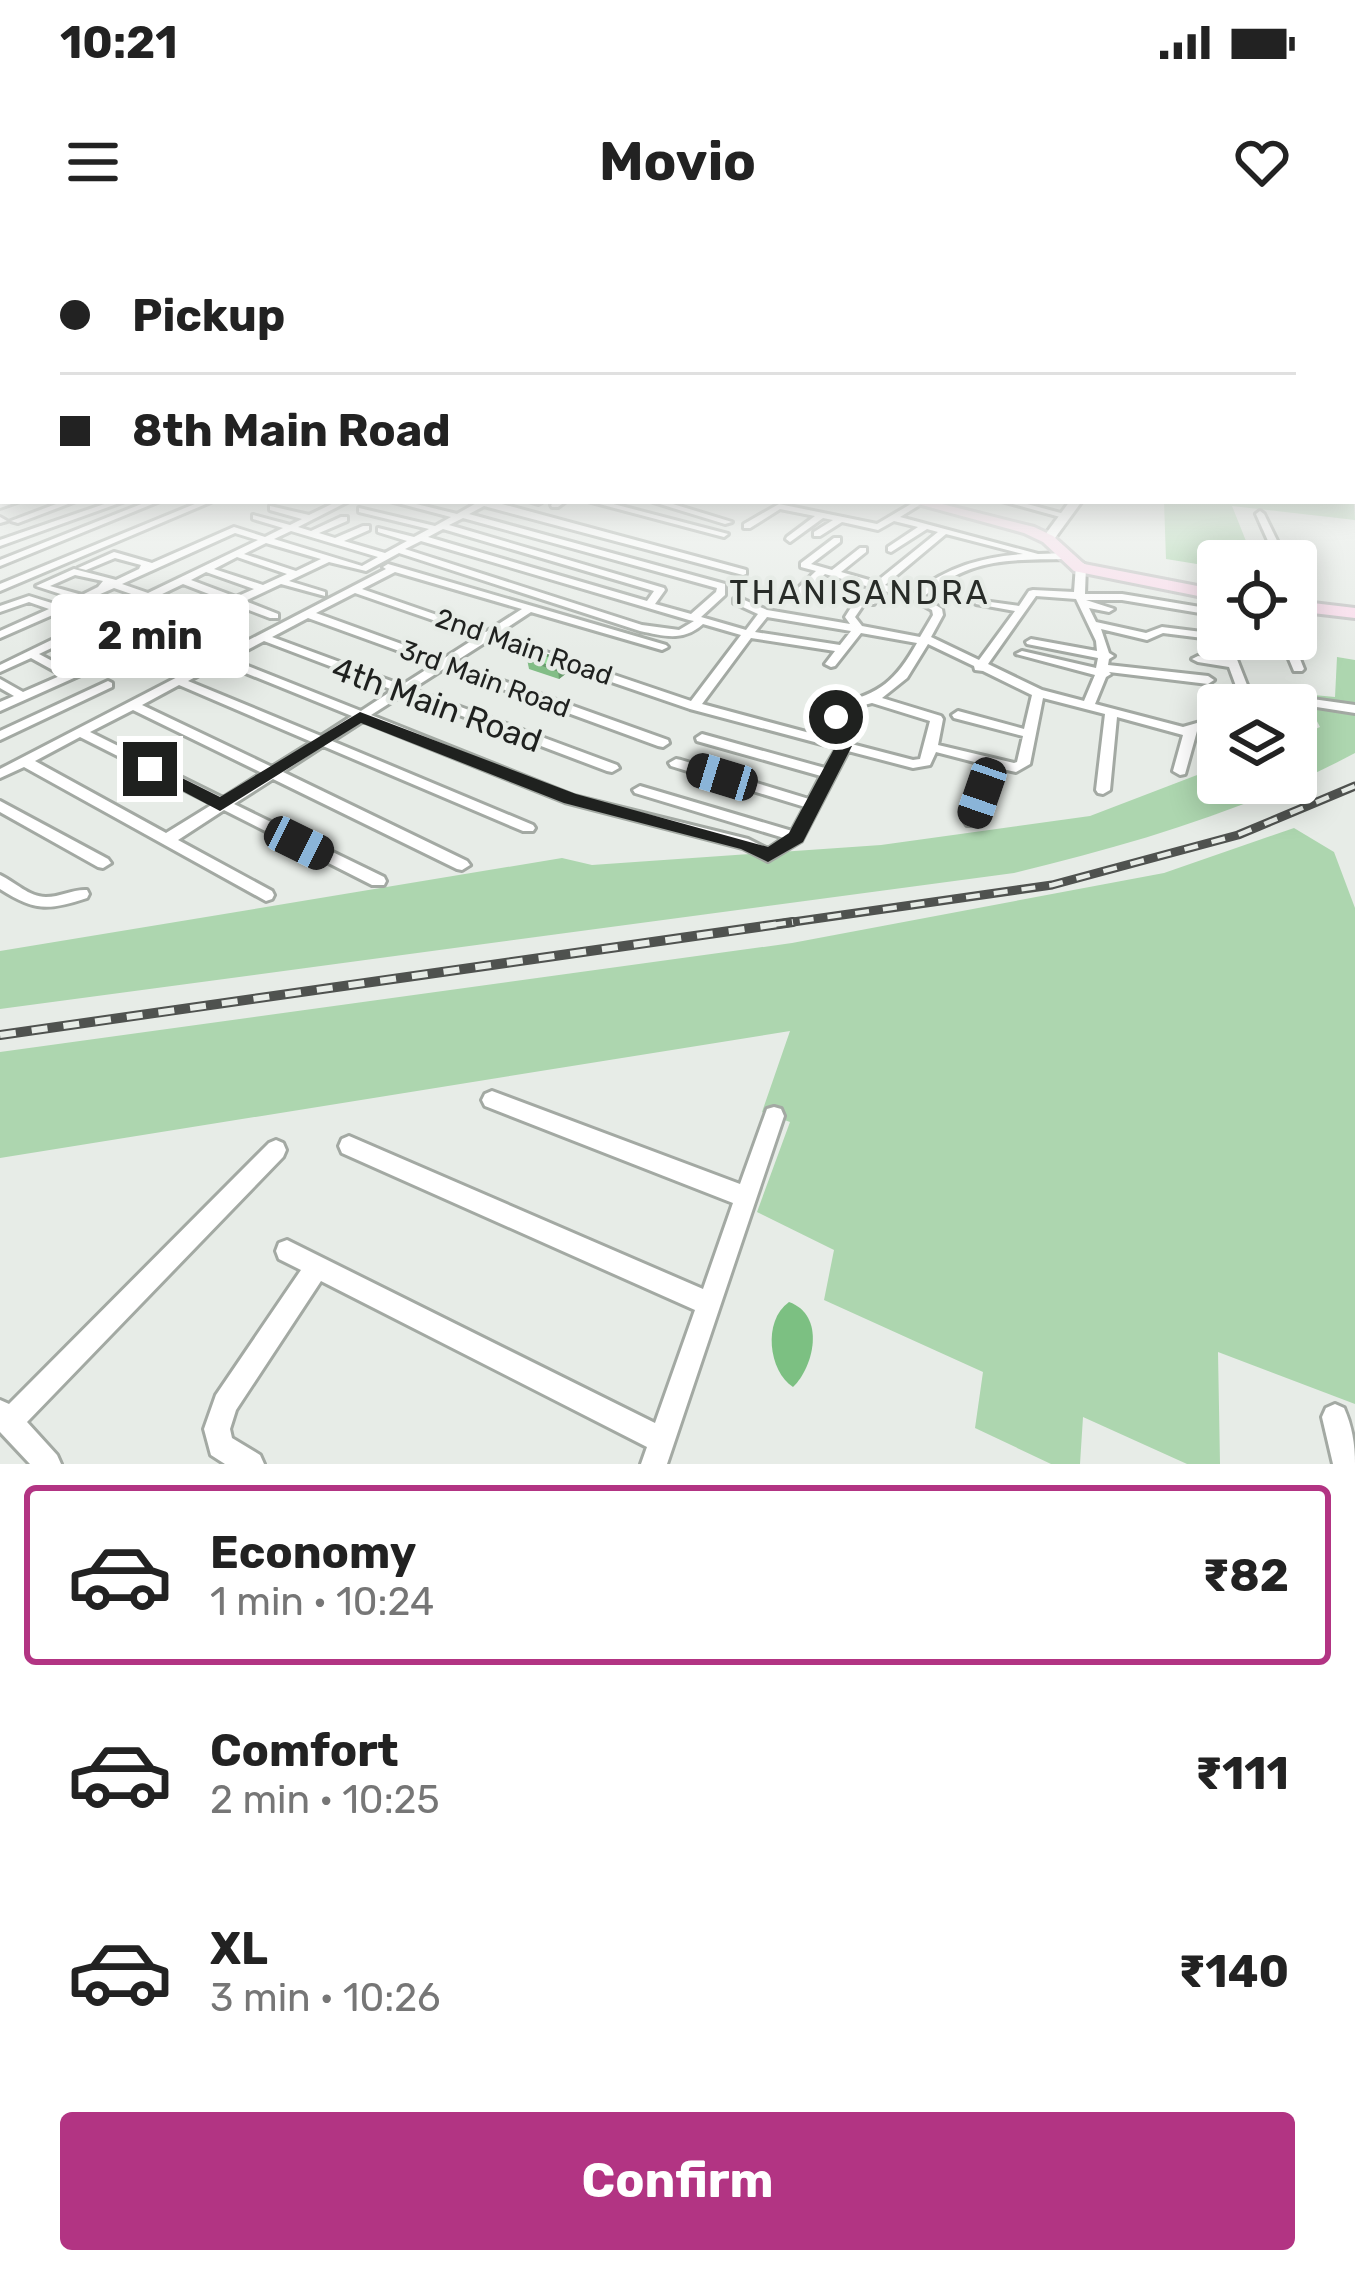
<!DOCTYPE html>
<html lang="en">
<head>
<meta charset="utf-8">
<style>
	:root { --surface:#fff; --page:#f2f2f2; --text:#222; --muted:#767676; --line:#e0e0e0; --accent:#b23483 }
	body { margin:0; font-family:Rubik,sans-serif; background:var(--page); color:var(--text); height:100vh; display:flex; flex-direction:column; font-size:45px; white-space:nowrap }
	* { box-sizing:border-box; margin:0 }
	p { font-size:39px; color:var(--muted) }
	.icon { flex:none; width:66px; height:66px; fill:none; stroke:currentColor; stroke-width:2; stroke-linecap:round; stroke-linejoin:round }
	.map { position:relative; height:1224px; overflow:hidden }
	.sheet { display:flex; flex-direction:column; background:var(--surface); flex:1 }
	.sheet>* { flex:none }
	.top-card { position:absolute; left:0px; top:0px; width:1356px; height:264px; box-shadow:0 6px 30px #0003; display:grid; align-content:center; height:264px; padding:0 60px; background:var(--surface) }
	.buttons { position:absolute; left:1197px; top:300px; display:grid; gap:24px }
	.buttons a { display:grid; place-items:center; width:120px; height:120px; border-radius:12px; background:var(--surface); box-shadow:0 6px 30px #0003; font-size:60px }
	.end { position:absolute; width:54px; height:54px; margin:-27px; border:15px solid #1f211f; background:#fff; box-shadow:0 0 0 6px #fff }
	.from { border-radius:50% }
	.bubble { position:absolute; height:84px; border-radius:12px; background:var(--surface); box-shadow:0 6px 30px #0003; font-size:39px; font-weight:700; line-height:84px; text-align:center }
	.car { position:absolute; width:36px; height:72px; margin:-36px -18px; border-radius:15px; box-shadow:0 0 9px 3px #0007; background:linear-gradient(#222 24%,#8ab4d8 0 40%,#222 0 76%,#8ab4d8 0 86%,#222 0) }
	.top-card b { display:flex; align-items:center; gap:42px; height:114px; font-size:45px }
	.top-card b+b { border-top:3px solid var(--line) }
	.top-card i { width:30px; height:30px; background:var(--text) }
	ul { padding:21px 0 0; list-style:none }
	li { display:flex; align-items:center; gap:36px; height:180px; margin:0 24px 18px; padding:0 36px; border:6px solid transparent; border-radius:12px }
	li div { flex:1 }
	li b { display:block; font-size:45px }
	li em { font-style:normal; font-weight:700 }
	li.on { border-color:var(--accent) }
	li>.icon { width:108px; height:108px; stroke-width:1.5 }
	.cta { display:flex; gap:24px; margin-top:auto; padding:24px 60px }
	.cta a { flex:1; height:138px; border-radius:12px; background:var(--accent); color:#fff; font-size:48px; font-weight:700; line-height:138px; text-align:center }
	.status { display:flex; justify-content:space-between; align-items:center; height:84px; padding:0 60px; background:var(--surface); direction:ltr }
	.status svg { height:33px; fill:currentColor }
	header { display:flex; justify-content:space-between; align-items:center; height:156px; padding:0 60px; background:var(--surface); font-size:54px; font-weight:700 }
	.map>svg:first-child { display:block }
</style>
</head>
<body>
<div class="status"><b>10:21</b><svg viewBox="0 0 49 12"><path d="M0 12V9h3v3zM5 12V6h3v6zM10 12V3h3v9zM15 12V0h3v12zM26 1h20v11H26zM47 4h2v5h-2z"/></svg></div>
<header><svg class="icon" aria-label="menu" viewBox="0 0 24 24"><path d="M4 6h16M4 12h16M4 18h16"/></svg>Movio<svg class="icon" aria-label="heart" viewBox="0 0 24 24"><path d="M12 20l-8-8c-3-5 5-10 8-4 3-6 11-1 8 4z"/></svg></header>
<div class="map">
<svg width="1355" height="1224" viewBox="0 0 1355 1224">
	<rect width="100%" height="100%" fill="#e7ece7"/>
	<g fill="#add6af">
		<polygon points="1353,251 1355,280 1232,266 1254,321 1218,321 1218,347 1206,346 1197,324 1166,319 1164,261 1353,261"/>
		<path d="M1337 417 1355 420V513C1247 571 1133 604 1014 633L0 769V711L562 618 592 625 881 605 1090 576 1218 527V543H1296V497L1320 487 1303 454 1335 457Z"/>
		<polygon points="1294,588 1334,612 1355,668 1355,1164 1218,1112 1220,1224 1187,1224 1083,1177 1080,1224 1051,1224 975,1188 983,1132 824,1060 834,1010 757,972 790,882 762,872 790,791 0,918 0,812 792,703 1164,633"/>
	</g>
	<path fill="#7cc082" d="M789 1062C826 1075 814 1127 793 1147 769 1132 762 1081 789 1062Z"/>
	<g fill="none" stroke-linecap="round" stroke-linejoin="round">
		<g stroke="#a3a9a3" stroke-width="6">
			<g id="street">
				<rect x="0" y="244" width="3" height="4"/>
				<rect x="1353" y="246" width="2" height="5"/>
				<polygon points="7,261 20,261 0,268 0,263"/>
				<polygon points="64,261 76,261 18,283 11,281"/>
				<polygon points="113,261 125,261 0,306 0,300"/>
				<polygon points="149,261 160,261 0,326 0,320"/>
				<polygon points="202,261 213,261 0,351 0,344"/>
				<path d="M338 261H349L298 287 311 291 341 277H347V281L319 293 335 298 363 286H369V290L344 301 385 313 407 301 378 292V288L414 297 429 289 359 272V268L435 286 451 277 390 261H404L457 274 480 261H491L746 330V334L743 335 484 266 469 274 725 344V355L701 377 746 390 758 374 734 363V359H742L767 370 850 384 845 377 857 358 866 360 873 348 825 334 801 357H793V353L816 331 801 327V323L834 298H840V302L811 324 832 330 860 308H866V312L841 332 876 342 938 292 927 289 891 312 888 311V307L918 287 894 281 878 290 842 282 820 296H814V292L833 280 823 278 790 302 786 299 787 297 815 276 780 269 750 288H744V284L779 264 877 284 916 261H926L900 277 1038 314 1068 313 1073 316 1068 319C1008 320 972 317 923 357L942 369 943 375 931 397 979 420 1015 371 976 364V360L1019 366 1029 351 1033 350 1074 352 1076 325 1081 322 1086 325 1085 354H1122L1212 369 1217 372 1212 375 1122 360H1086L1114 369 1109 372 1089 368 1096 382 1146 393 1162 387 1218 394V399H1229L1249 450 1355 465V473L1252 457 1255 465H1243L1229 427 1198 422 1192 419 1198 416 1226 420 1219 400 1163 393 1147 400 1101 389 1109 413 1114 416 1109 419 1108 425 1208 436 1214 440 1208 444 1109 432 1111 434 1106 437 1095 464 1183 487 1218 477V485L1197 491 1185 534 1180 535 1173 531 1183 495 1117 477 1110 550 1103 554 1098 553 1096 550 1105 474 1043 458 1030 524 1016 532 998 528 977 585H967L965 582 986 525 936 512 930 525 913 528 848 511 801 601 768 621 743 608 565 562 363 481 332 501 533 585 535 588 533 591H523L323 506 283 532 467 621 470 625 462 630 457 629 273 539 234 564 384 637 386 641 384 645H372L224 570 178 600 272 651 274 655 272 659 266 661 24 527 0 538V529L386 329 383 327 388 324 666 405 668 407 662 410 531 372 496 395 691 461 741 395 703 384C683 402 664 396 640 391L399 313 366 331 329 322 289 341 325 352V356L281 344 245 361 278 374V378H270L236 365 182 389 221 403V407H213L173 393 150 404 179 417V421H171L141 408 0 471V462L14 456 0 448V439L23 452 62 435 31 418 0 432V425L140 357 114 348 0 398V391L49 369 29 362 0 372V366L29 356 58 365 73 358 36 346 74 329 116 340 139 329 141 325 115 318 86 330 78 328 114 312 152 323 234 287 265 297 283 288 253 279V275L290 285 302 279 270 270V266L309 275ZM463 278 717 348 716 352 691 374 655 364 665 350 664 348 449 285ZM443 289 654 351 647 361 428 297ZM291 291 378 317 362 326 274 299ZM235 293 258 300 148 353 122 344ZM946 294 1023 314C981 317 948 327 914 353L885 345ZM421 301 689 380 694 381 679 390 642 385 405 309ZM266 303 321 319 296 331 244 314ZM237 317 287 334 263 345 214 329ZM206 332 254 349 236 357 191 340ZM395 332 522 369 486 392 362 349ZM75 335 103 341 98 347 82 355 50 346ZM183 344 227 361 128 405 93 388 118 375 158 384V380L126 371 150 360 178 370H186V366L158 356ZM881 350 912 359 932 370 933 375 920 397 862 386 855 377 866 361V364H874ZM355 353 479 396 443 419 316 373ZM1036 356 1076 359 1096 401 1097 411 1031 399 1026 402 1027 404 1098 418 1096 428 1022 411 1016 414 1095 435 1084 461 1042 450 988 424ZM767 377 851 391 840 405 755 392ZM308 378 435 424 402 445 272 397ZM85 392 119 409 71 431 39 414ZM861 393 917 403C896 441 880 453 839 464L821 496 702 464 751 398 835 411 825 424 831 427 835 426ZM489 400 690 469 837 508 825 528 702 494 696 498 697 501 821 536 809 559 681 520 676 519 669 523 671 526 805 567 792 591 640 546 633 550 635 553 784 598 768 609 748 599 574 556 371 475 404 454 607 531 612 532 619 528 617 525 412 449 445 428 658 506 663 507 669 503 668 500 453 423ZM264 401 393 450 361 471 230 419ZM928 404 974 426 975 430 983 431 1032 455 1024 489 958 471 952 475 954 478 1023 496 1017 522 1014 523 938 505 943 479 941 476 882 458 907 438ZM221 423 352 476 321 496 188 441ZM179 445 312 502 272 527 142 465ZM872 463 930 481 920 519 913 520 832 499 848 469ZM133 470 262 533 223 558 90 492ZM80 497 213 564 166 593 35 521Z"/>
				<polygon points="528,261 541,261 542,262 538,264"/>
				<polygon points="556,261 566,261 558,267 552,267 551,265"/>
				<polygon points="588,261 602,261 728,294 724,297"/>
				<polygon points="650,261 663,261 732,282 725,284"/>
				<polygon points="1002,261 1016,261 1068,275 1064,278"/>
				<polygon points="1260,271 1264,274 1287,321 1277,321 1256,274"/>
				<polygon points="0,277 7,281 0,283"/>
				<polygon points="1251,399 1292,399 1304,429 1302,431 1294,431 1284,407 1256,402"/>
				<polygon points="108,441 112,443 112,447 0,500 0,491"/>
				<polygon points="0,561 108,619 111,623 103,628 98,627 0,572"/>
				<path d="M0 635C15 642 29 657 46 657 61 657 73 649 87 650L89 654 87 658C48 671 34 671 0 649Z"/>
				<polygon points="492,851 740,944 767,869 774,867 781,869 784,876 667,1224 641,1224 647,1207 321,1041 236,1170 230,1189 232,1198 260,1215 264,1224 225,1224 211,1215 204,1189 216,1155 301,1030 279,1019 276,1011 279,1003 287,1000 655,1183 695,1070 342,913 339,906 342,899 349,896 703,1049 733,963 485,866 482,860 485,854"/>
				<polygon points="276,900 283,903 286,910 283,917 27,1182 57,1215 61,1224 30,1224 0,1192 0,1160 9,1164 269,903"/>
				<path d="M1335 1164 1344 1168C1352 1186 1355 1204 1355 1224H1333L1322 1177 1326 1168Z"/>
			</g>
		</g>
		<g stroke="#a3a9a3" stroke-width="6">
			<polygon id="secondary" points="1070,261 1082,261 1052,302 1044,302 1042,299"/>
		</g>
		<g stroke="#c5c5c5" stroke-width="6">
			<g id="primary">
				<polygon points="907,261 930,261 1034,287 1053,296 1084,324 1218,350 1218,360 1074,331 1043,302 1024,293"/>
				<polygon points="1296,361 1355,368 1355,378 1296,371"/>
			</g>
		</g>
		<use href="#street" fill="#fff" fill-rule="evenodd"/>
		<use href="#secondary" fill="#fff" fill-rule="evenodd"/>
		<use href="#primary" fill="#faddec" fill-rule="evenodd"/>
		<g stroke="#4f524f" stroke-width="9">
			<polyline id="rail-far1" points="772,685 1052,645 1238,595 1355,546"/>
		</g>
		<g stroke="#4f524f" stroke-width="10">
			<polyline id="rail" points="0,795 793,682"/>
		</g>
		<use href="#rail-far1" stroke="#e7ece7" stroke-width="4.5" stroke-dasharray="14" stroke-linecap="butt"/>
		<use href="#rail" stroke="#e7ece7" stroke-width="6" stroke-dasharray="16" stroke-linecap="butt"/>
	</g>
	<polygon fill="#82bd86" points="527,419 568,432 559,439 529,429"/>
	<polygon fill="#6a9a6d" points="567,422 568,432 559,439 558,430"/>
	<polygon fill="#97dc9c" stroke="#6a9a6d" stroke-width="3" points="537,412 567,422 558,430 527,419"/>
	<linearGradient id="sky" x2="0" y2="1"><stop stop-color="#7db9bf"/><stop offset="0.58" stop-color="#f4f6f4"/><stop offset="1" stop-color="#f4f6f4" stop-opacity="0"/></linearGradient>
	<rect width="1355" height="411" fill="url(#sky)"/>
	<polygon fill="#1f211f" points="360,472 576,554 768,607 789,593 834,509 815,501 830,474 844,477 833,498 852,506 803,602 768,622 741,609 564,563 361,483 220,571 141,529 156,525 220,557"/>
	<g text-anchor="middle" stroke-width="9" stroke-linejoin="round" paint-order="stroke">
		<g font-size="27" fill="#1f211f" stroke="#e7ece7">
			<text transform="translate(524 407) rotate(19)" y="9">2nd Main Road</text>
			<text transform="translate(485 439) rotate(20)" y="9">3rd Main Road</text>
		</g>
		<g font-size="33" letter-spacing="3" fill="#282c28" stroke="#e7ece7">
			<text x="860" y="364">THANISANDRA</text>
		</g>
		<g font-size="33" fill="#1f211f" stroke="#e7ece7">
			<text transform="translate(437 464) rotate(20)" y="12">4th Main Road</text>
		</g>
	</g>
</svg>
<div class="buttons">
<a><svg class="icon" aria-label="locate" viewBox="0 0 24 24"><circle cx="12" cy="12" r="6"/><path d="M12 2v4M12 18v4M2 12h4M18 12h4"/></svg></a>
<a><svg class="icon" aria-label="layers" viewBox="0 0 24 24"><path d="M12 4l9 5-9 5-9-5zM3 14l9 5 9-5"/></svg></a>
</div>
<i class="end from" style="left:836px;top:477px"></i>
<i class="end" style="left:150px;top:529px"></i>
<div class="bubble" style="left:51px;top:354px;width:198px">2 min</div>
<i class="car" style="left:722px;top:537px;rotate:287deg"></i>
<i class="car" style="left:982px;top:553px;rotate:199deg"></i>
<i class="car" style="left:299px;top:603px;rotate:116deg"></i>
<div class="top-card">
<b><i class="from"></i>Pickup</b>
<b><i></i>8th Main Road</b>
</div>
</div>
<section class="sheet">
<ul>
<li class="on"><svg class="icon" aria-label="car" viewBox="0 0 24 24"><path d="M5 17H2v-5l4-1 3-4h7l3 4 3 1v5h-3M9 17h6M6 11h13"/><circle cx="7" cy="17" r="2"/><circle cx="17" cy="17" r="2"/></svg><div><b>Economy</b><p>1 min · 10:24</p></div><em>₹82</em></li>
<li><svg class="icon" aria-label="car" viewBox="0 0 24 24"><path d="M5 17H2v-5l4-1 3-4h7l3 4 3 1v5h-3M9 17h6M6 11h13"/><circle cx="7" cy="17" r="2"/><circle cx="17" cy="17" r="2"/></svg><div><b>Comfort</b><p>2 min · 10:25</p></div><em>₹111</em></li>
<li><svg class="icon" aria-label="car" viewBox="0 0 24 24"><path d="M5 17H2v-5l4-1 3-4h7l3 4 3 1v5h-3M9 17h6M6 11h13"/><circle cx="7" cy="17" r="2"/><circle cx="17" cy="17" r="2"/></svg><div><b>XL</b><p>3 min · 10:26</p></div><em>₹140</em></li>
</ul>
<div class="cta"><a>Confirm</a></div>
</section>
</body>
</html>
